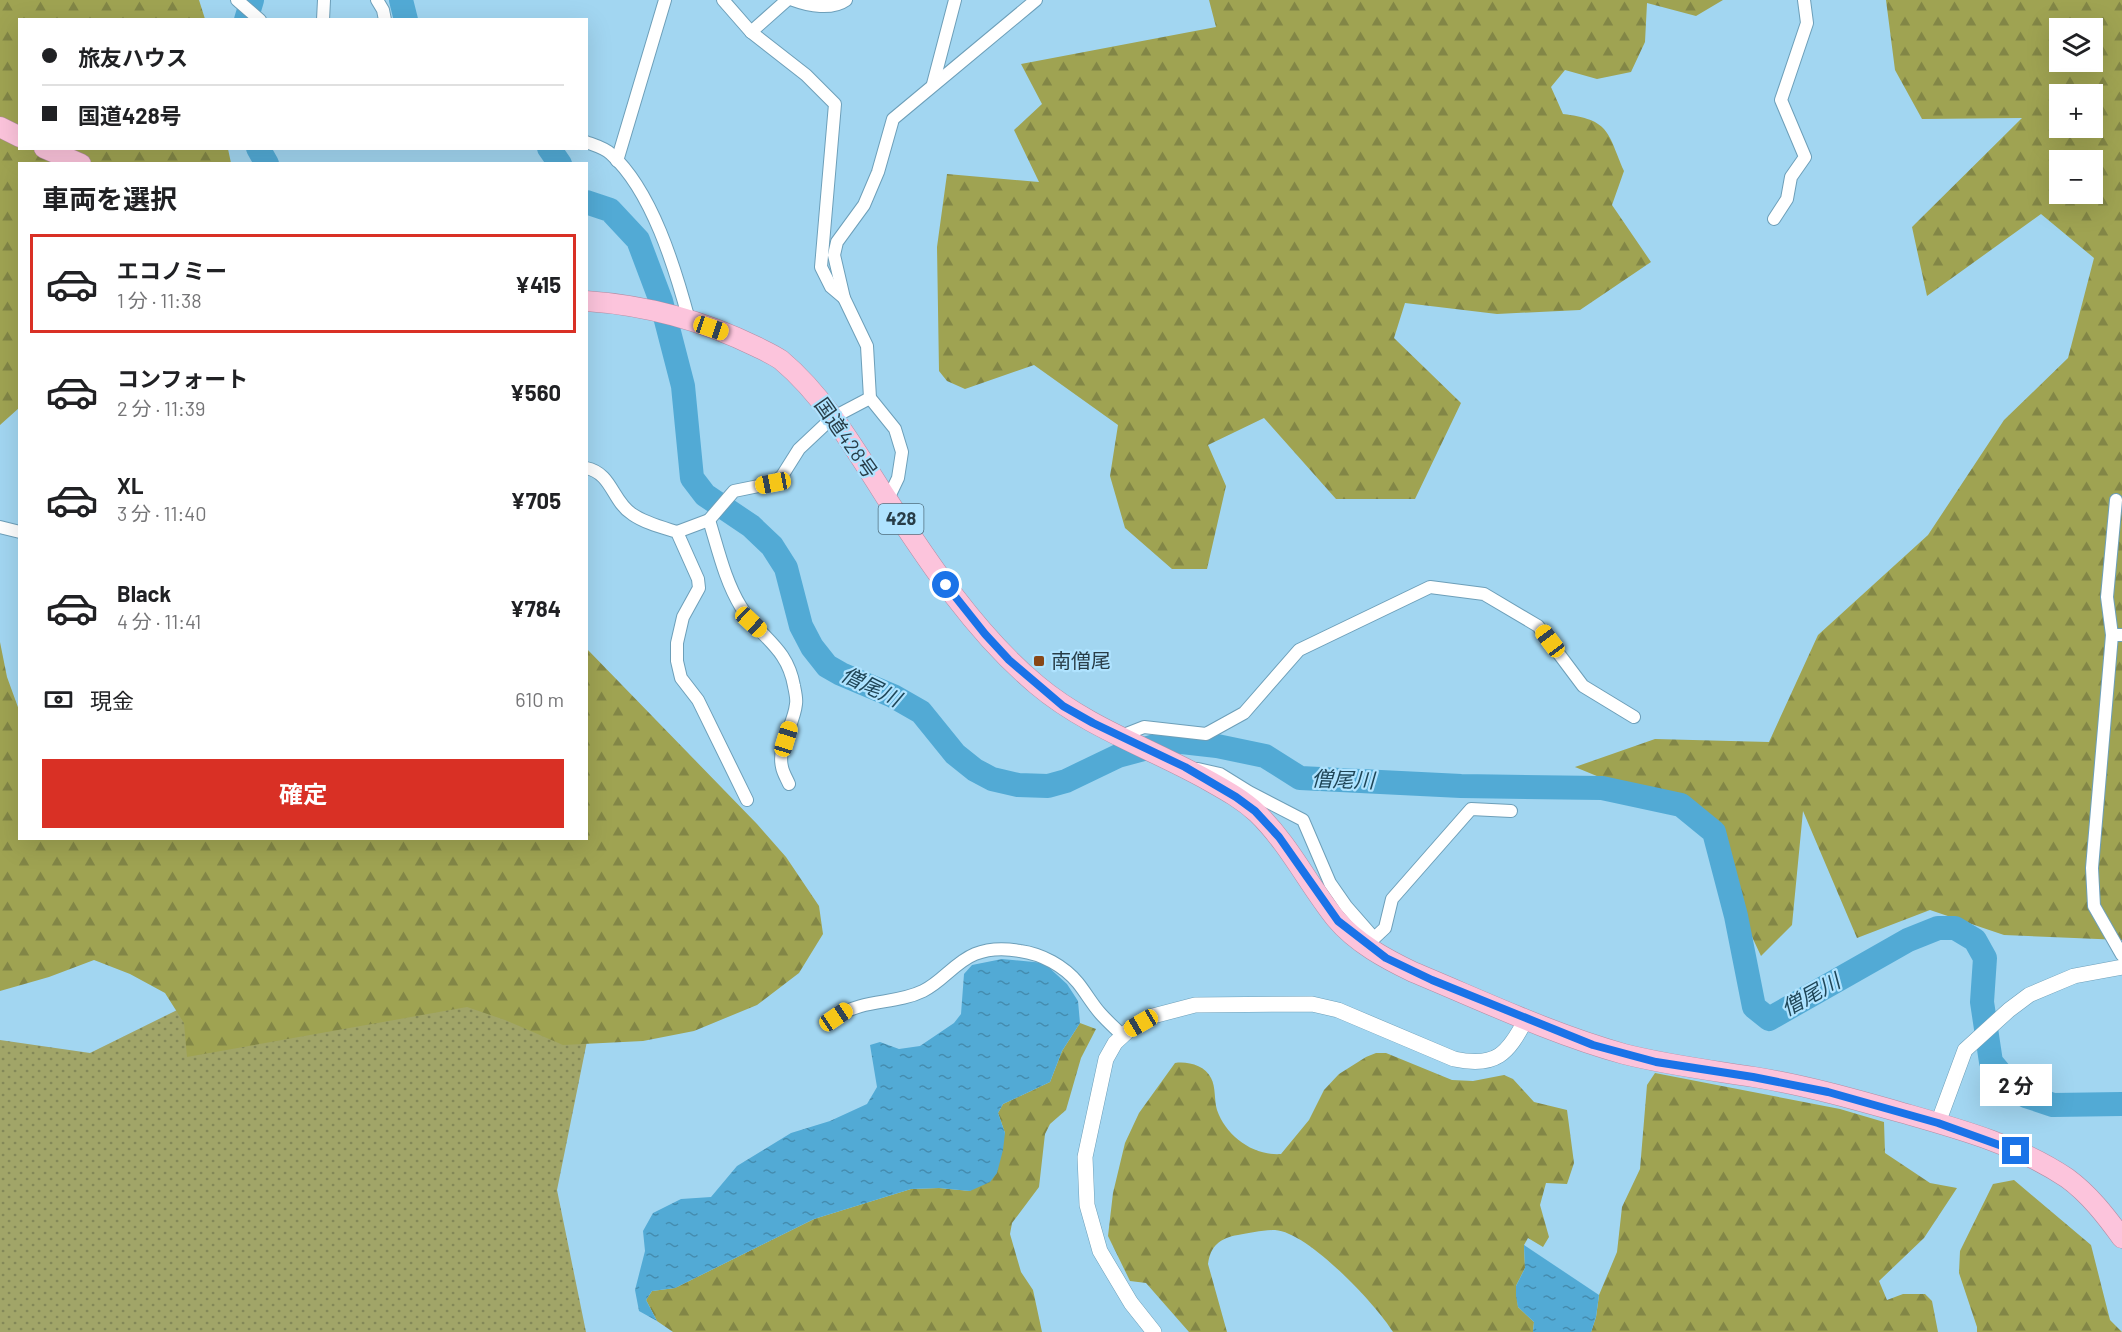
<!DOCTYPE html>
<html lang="ja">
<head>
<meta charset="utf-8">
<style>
	:root { --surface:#fff; --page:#f6f6f6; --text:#202124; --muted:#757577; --line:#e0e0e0; --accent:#d93025 }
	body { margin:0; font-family:Barlow,"Noto Sans JP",sans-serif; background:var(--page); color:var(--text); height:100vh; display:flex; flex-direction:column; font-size:22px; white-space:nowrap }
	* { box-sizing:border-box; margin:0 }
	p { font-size:20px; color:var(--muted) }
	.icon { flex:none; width:33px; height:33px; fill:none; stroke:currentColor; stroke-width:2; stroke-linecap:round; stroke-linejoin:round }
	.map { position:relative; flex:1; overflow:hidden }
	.side { position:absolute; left:18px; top:162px; width:570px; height:678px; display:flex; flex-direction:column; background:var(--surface); border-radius:0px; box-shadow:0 6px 24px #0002 }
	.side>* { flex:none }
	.top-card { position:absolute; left:18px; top:18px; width:570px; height:132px; border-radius:0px; box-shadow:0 6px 24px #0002; display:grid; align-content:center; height:132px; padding:0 24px; background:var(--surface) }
	.controls { position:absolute; left:2049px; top:18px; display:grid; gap:12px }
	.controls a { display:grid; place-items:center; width:54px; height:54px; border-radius:0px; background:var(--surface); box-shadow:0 6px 24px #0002; font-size:30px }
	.end { position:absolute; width:27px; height:27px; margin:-14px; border:8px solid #1a73e8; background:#fff; box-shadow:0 0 0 3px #fff }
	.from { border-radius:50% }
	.bubble { position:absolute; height:42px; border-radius:0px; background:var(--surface); box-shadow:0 6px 24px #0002; font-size:20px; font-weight:700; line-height:42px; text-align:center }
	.car { position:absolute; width:18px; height:36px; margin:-18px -9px; border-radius:8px; box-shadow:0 0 4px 2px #0007; background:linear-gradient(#f5c518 24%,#345 0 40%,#f5c518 0 76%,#345 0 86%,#f5c518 0) }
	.top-card b { display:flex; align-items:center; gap:21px; height:57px; font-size:22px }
	.top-card b+b { border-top:2px solid var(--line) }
	.top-card i { width:15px; height:15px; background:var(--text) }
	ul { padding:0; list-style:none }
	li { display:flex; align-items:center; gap:18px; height:99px; margin:0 12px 9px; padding:0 12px; border:3px solid transparent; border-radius:0px }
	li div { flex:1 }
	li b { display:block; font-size:22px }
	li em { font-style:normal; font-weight:700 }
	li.active { border-color:var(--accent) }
	li>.icon { width:54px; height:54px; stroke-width:1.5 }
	h2 { padding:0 24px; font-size:27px; line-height:72px }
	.pay { display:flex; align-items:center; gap:15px; height:66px; padding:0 24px; font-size:22px }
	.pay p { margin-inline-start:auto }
	.cta { display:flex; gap:12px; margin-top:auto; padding:12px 24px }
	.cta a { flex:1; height:69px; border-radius:0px; background:var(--accent); color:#fff; font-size:24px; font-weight:700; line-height:69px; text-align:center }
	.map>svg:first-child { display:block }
</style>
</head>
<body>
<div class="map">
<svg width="2122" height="1332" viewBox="0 0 2122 1332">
	<defs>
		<pattern id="grass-dots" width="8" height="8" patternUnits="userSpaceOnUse" patternTransform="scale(1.5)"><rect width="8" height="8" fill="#a1a568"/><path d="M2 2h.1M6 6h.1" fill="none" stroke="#838858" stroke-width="1.8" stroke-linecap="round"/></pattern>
		<pattern id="forest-firs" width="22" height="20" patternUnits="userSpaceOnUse" patternTransform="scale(1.5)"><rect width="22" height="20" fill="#9fa352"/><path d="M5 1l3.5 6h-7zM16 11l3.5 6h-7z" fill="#828646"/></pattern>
		<pattern id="water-ripples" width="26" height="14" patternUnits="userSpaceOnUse" patternTransform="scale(1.5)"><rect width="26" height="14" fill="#52aad5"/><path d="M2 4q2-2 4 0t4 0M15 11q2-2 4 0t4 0" fill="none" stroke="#448caf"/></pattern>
	</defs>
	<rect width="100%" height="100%" fill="#a2d6f1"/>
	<polygon fill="url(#grass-dots)" points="606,947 557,1190 586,1332 0,1332 0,1040 90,1053 246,976"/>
	<g fill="url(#forest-firs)" fill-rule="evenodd">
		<polygon points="0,0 199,0 205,19 20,20 20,148 228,149 231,163 20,164 19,408 0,425"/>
		<path d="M1209 0H1723L1696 16 1647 3 1645 42 1631 72 1597 79 1565 70 1551 87 1563 114C1610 120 1607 131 1624 171L1612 205 1651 262 1580 310 1497 314 1405 303 1394 338 1461 403 1415 499H1336L1264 418 1208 445 1226 486 1207 569H1172L1125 528 1110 476 1118 425 1034 365 965 389 947 381 939 371 937 247 947 174 1039 182 1014 130 1042 104 1021 64 1216 27Z"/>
		<path d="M1886 0H2122V940L2004 935 1930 910 1857 938 1803 811 1792 925 1761 956 1696 817 1575 767 1655 739 1769 742 1818 635 1928 535 2004 420 2068 358 2094 258 2041 214 1927 296 1912 227 2022 118 1922 119 1895 70ZM2060 28H2092V62H2060ZM2060 94H2092V128H2060ZM2060 160H2092V194H2060Z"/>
		<polygon points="0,642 7,677 19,710 20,838 586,838 587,649 757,824 786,857 819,906 823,934 799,973 757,1005 694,1031 643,1041 563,1045 505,1020 467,1007 187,1057 184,1023 165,993 130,974 94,960 49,977 0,991"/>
		<polygon points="1080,1023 1096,1029 1081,1058 1066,1110 1050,1124 1045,1134 1039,1187 1012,1223 1010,1234 1021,1272 1033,1290 1042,1332 673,1332 657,1321 646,1300 652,1291 675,1288 814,1219 911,1189 939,1188 970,1191 1005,1133 998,1113 1003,1104 1050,1082 1062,1051"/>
		<path d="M1376 1053H1386L1452 1080 1473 1081 1504 1075 1513 1079 1534 1102 1567 1110 1574 1163 1567 1184 1546 1183 1540 1205 1549 1237 1543 1247 1528 1238 1524 1245 1525 1268 1516 1286 1518 1307 1534 1322 1533 1332H1393C1376 1304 1308 1232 1275 1230 1263 1230 1249 1233 1238 1235 1220 1238 1210 1246 1208 1264L1227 1332H1189L1146 1283 1130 1281 1108 1236 1113 1193 1125 1143 1139 1113 1175 1063C1187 1061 1205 1065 1211 1078 1216 1087 1214 1100 1217 1110 1226 1136 1253 1156 1281 1154L1309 1120 1324 1090 1339 1074 1366 1057Z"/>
		<polygon points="1655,1073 1840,1109 1884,1122 1885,1153 1930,1183 1957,1188 1924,1238 1879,1281 1887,1300 1903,1294 1925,1294 1932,1301 1938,1332 1591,1332 1596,1317 1599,1295 1617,1252 1622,1207 1640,1169 1647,1085"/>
		<polygon points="2014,1180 2091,1245 2110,1320 2122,1332 1977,1332 1977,1327 1959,1273 1960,1251 1993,1184"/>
	</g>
	<g fill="url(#water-ripples)">
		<polygon points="1002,959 1044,963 1067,984 1078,1001 1080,1023 1062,1051 1050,1082 1003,1104 998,1113 1005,1133 1003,1150 997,1173 990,1182 970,1191 939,1188 911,1189 814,1219 675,1288 652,1291 646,1300 657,1321 639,1311 635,1290 645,1251 643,1231 653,1213 681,1199 711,1197 737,1166 791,1133 830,1121 867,1104 877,1087 870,1045 880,1042 899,1049 920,1046 954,1023 961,1014 964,974 972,965"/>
		<polygon points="1524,1245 1599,1295 1596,1317 1591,1332 1533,1332 1534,1322 1518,1307 1516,1296 1516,1286 1525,1268"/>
	</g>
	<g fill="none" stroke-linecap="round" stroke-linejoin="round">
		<g stroke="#52aad5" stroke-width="24">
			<polyline points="401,0 406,20"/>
			<polyline points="246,20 252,0"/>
			<polyline points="258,148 267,164"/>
			<polyline points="549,148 560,164"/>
			<polyline points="586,202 610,210 638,240 661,301 683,386 692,478 705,495 751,526 772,546 786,568 801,626 812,647 827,666 841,674 893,696 921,712 955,754 975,770 992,779 1018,785 1048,786 1066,781 1118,756 1173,741 1217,746 1265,756 1300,778 1461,786 1602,788 1681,805 1714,832 1736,916 1754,1007 1769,1019 1908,940 1938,928 1955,928 1975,940 1985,958 1982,1002 1991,1062 2006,1080 2026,1096 2053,1105 2122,1104"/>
		</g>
		<g stroke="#6d9fb9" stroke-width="14">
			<g id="minor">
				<polyline points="237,0 260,20"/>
				<polyline points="377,0 383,10 385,20"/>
				<polyline points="723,0 751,32"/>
				<polyline points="787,0 751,32 806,75 835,104 821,267 831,287 844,298"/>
				<path d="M793 0C809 6 832 10 846 0"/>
				<polyline points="323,20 324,0"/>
				<polyline points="933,84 955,0"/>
				<path d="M586 142C594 145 605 148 611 154 652 191 675 268 689 320"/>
				<polyline points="617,161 665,0"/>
				<polyline points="1774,219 1787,199 1791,177 1805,157 1781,100 1807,23 1804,0"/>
				<path d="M586 468C612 473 612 501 632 514 645 523 661 527 677 532L698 579 699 588 683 617 677 643V661L681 678 698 700 747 800"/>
				<polyline points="888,499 898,478 902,452 895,429 870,398 867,346 844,298 834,255 837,242 864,205 878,172 893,119 1036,0"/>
				<path d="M709 520C718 549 725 581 741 607 760 638 787 646 794 686 795 691 797 699 796 704 794 725 777 746 782 767 783 773 787 779 789 784"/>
				<polyline points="0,527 20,532"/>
				<polyline points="677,532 709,520 734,491 773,483 782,476 799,449 832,418 870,398"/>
				<polyline points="2112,635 2107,597 2116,500"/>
				<polyline points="2122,635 2112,635 2092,868 2094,906 2122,955"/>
				<polyline points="1121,736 1144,727 1206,734 1244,713 1299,650 1430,587 1484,594 1538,626 1583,686 1634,717"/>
				<polyline points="1198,769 1220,774 1249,792 1303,820 1330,883 1346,906 1374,938"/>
				<polyline points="1370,942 1385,928 1392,899 1471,809 1511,811"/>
				<path d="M836 1017C865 998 894 1005 923 991 942 982 955 962 975 954 990 948 1004 948 1020 951 1042 954 1064 966 1078 983 1086 993 1092 1004 1100 1013 1107 1021 1115 1028 1123 1036"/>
			</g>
		</g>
		<g stroke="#6d9fb9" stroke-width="16">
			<g id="tertiary">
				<polyline points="1938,1123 1965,1050 2009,1010 2029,995 2074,976 2122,967"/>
				<path d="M1154 1332 1131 1303 1100 1251 1087 1205 1085 1157 1106 1059 1115 1043 1129 1030 1153 1016 1195 1005 1312 1004 1338 1010 1454 1059C1496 1068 1508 1054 1526 1019"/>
			</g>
		</g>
		<g stroke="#b28ca3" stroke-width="21">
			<g id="trunk">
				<polyline points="0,127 20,137"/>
				<polyline points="44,148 81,164"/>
				<path d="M586 301C645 305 704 321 757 347 765 351 774 355 781 360 824 396 855 449 885 496 929 563 975 633 1037 685 1088 728 1153 749 1211 782 1227 791 1243 800 1257 813 1289 844 1308 884 1336 919 1356 943 1386 959 1413 972 1483 1001 1552 1034 1624 1054 1667 1065 1710 1070 1754 1077 1804 1085 1854 1099 1903 1113 1959 1129 2018 1145 2067 1178 2089 1194 2106 1216 2122 1238"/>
			</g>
		</g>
		<use href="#minor" stroke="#fff" stroke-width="12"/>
		<use href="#tertiary" stroke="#fff" stroke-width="15"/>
		<use href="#trunk" stroke="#fcc4dc" stroke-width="20"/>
	</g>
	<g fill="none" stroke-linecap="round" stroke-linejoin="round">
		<polyline stroke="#1a73e8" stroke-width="8" points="946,585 985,634 1009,660 1063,706 1093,723 1185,767 1236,797 1255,811 1279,837 1338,921 1386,958 1432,980 1593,1045 1656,1062 1753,1077 1828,1092 1938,1123 2016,1151"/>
	</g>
	<rect fill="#884616" stroke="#afe3ff" stroke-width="2" x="1033" y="655" width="12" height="12" rx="3"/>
	<g text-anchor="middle" stroke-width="4.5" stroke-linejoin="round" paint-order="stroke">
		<rect fill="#afe3ff" stroke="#506f7f" stroke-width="1.5" x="878.5" y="504" width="45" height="30" rx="4.5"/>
		<g font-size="18" font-weight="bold" fill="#283d48">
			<text x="901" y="525">428</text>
		</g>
		<g font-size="20" fill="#283d48" stroke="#afe3ff">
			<text transform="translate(846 438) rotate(55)" y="7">国道428号</text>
		</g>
		<g font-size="20" fill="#283d48" stroke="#afe3ff" text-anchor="start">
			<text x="1051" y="668">南僧尾</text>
		</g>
		<g font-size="21" font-style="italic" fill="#1f4658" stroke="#afe3ff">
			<text transform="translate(871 687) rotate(26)" y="7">僧尾川</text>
			<text transform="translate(1343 780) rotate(2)" y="7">僧尾川</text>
			<text transform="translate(1811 995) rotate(-29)" y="7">僧尾川</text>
		</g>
	</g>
</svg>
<div class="controls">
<a><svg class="icon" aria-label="layers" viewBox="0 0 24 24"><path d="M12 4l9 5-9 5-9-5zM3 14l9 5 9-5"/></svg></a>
<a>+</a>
<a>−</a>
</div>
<i class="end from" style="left:946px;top:585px"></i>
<i class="end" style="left:2016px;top:1151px"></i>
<div class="bubble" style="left:1980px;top:1064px;width:72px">2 分</div>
<i class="car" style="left:711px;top:328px;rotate:109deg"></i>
<i class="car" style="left:773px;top:483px;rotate:259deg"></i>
<i class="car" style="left:751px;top:622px;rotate:133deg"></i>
<i class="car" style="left:1550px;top:641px;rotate:323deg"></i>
<i class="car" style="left:786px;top:739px;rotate:17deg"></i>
<i class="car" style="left:836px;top:1017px;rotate:56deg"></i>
<i class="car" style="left:1141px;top:1023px;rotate:240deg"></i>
<div class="top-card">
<b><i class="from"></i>旅友ハウス</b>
<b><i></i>国道428号</b>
</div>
<section class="side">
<h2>車両を選択</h2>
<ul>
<li class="active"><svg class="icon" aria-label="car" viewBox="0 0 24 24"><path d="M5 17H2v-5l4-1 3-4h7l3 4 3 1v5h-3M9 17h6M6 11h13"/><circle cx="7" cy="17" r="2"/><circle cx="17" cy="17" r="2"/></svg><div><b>エコノミー</b><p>1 分 · 11:38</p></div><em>¥415</em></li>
<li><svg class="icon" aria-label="car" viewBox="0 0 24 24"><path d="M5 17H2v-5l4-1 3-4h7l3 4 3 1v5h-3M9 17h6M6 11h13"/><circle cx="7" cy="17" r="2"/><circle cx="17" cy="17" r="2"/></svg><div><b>コンフォート</b><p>2 分 · 11:39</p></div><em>¥560</em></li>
<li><svg class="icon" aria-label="car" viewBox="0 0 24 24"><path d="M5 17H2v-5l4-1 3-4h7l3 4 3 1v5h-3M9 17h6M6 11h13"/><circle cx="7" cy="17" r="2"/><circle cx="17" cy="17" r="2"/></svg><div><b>XL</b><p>3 分 · 11:40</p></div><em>¥705</em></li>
<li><svg class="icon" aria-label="car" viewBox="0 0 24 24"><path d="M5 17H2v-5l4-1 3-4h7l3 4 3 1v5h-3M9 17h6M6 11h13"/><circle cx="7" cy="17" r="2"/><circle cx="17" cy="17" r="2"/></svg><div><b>Black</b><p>4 分 · 11:41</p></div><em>¥784</em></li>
</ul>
<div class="pay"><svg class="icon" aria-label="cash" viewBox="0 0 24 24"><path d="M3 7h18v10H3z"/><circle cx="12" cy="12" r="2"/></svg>現金<p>610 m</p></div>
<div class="cta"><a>確定</a></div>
</section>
</div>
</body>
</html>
